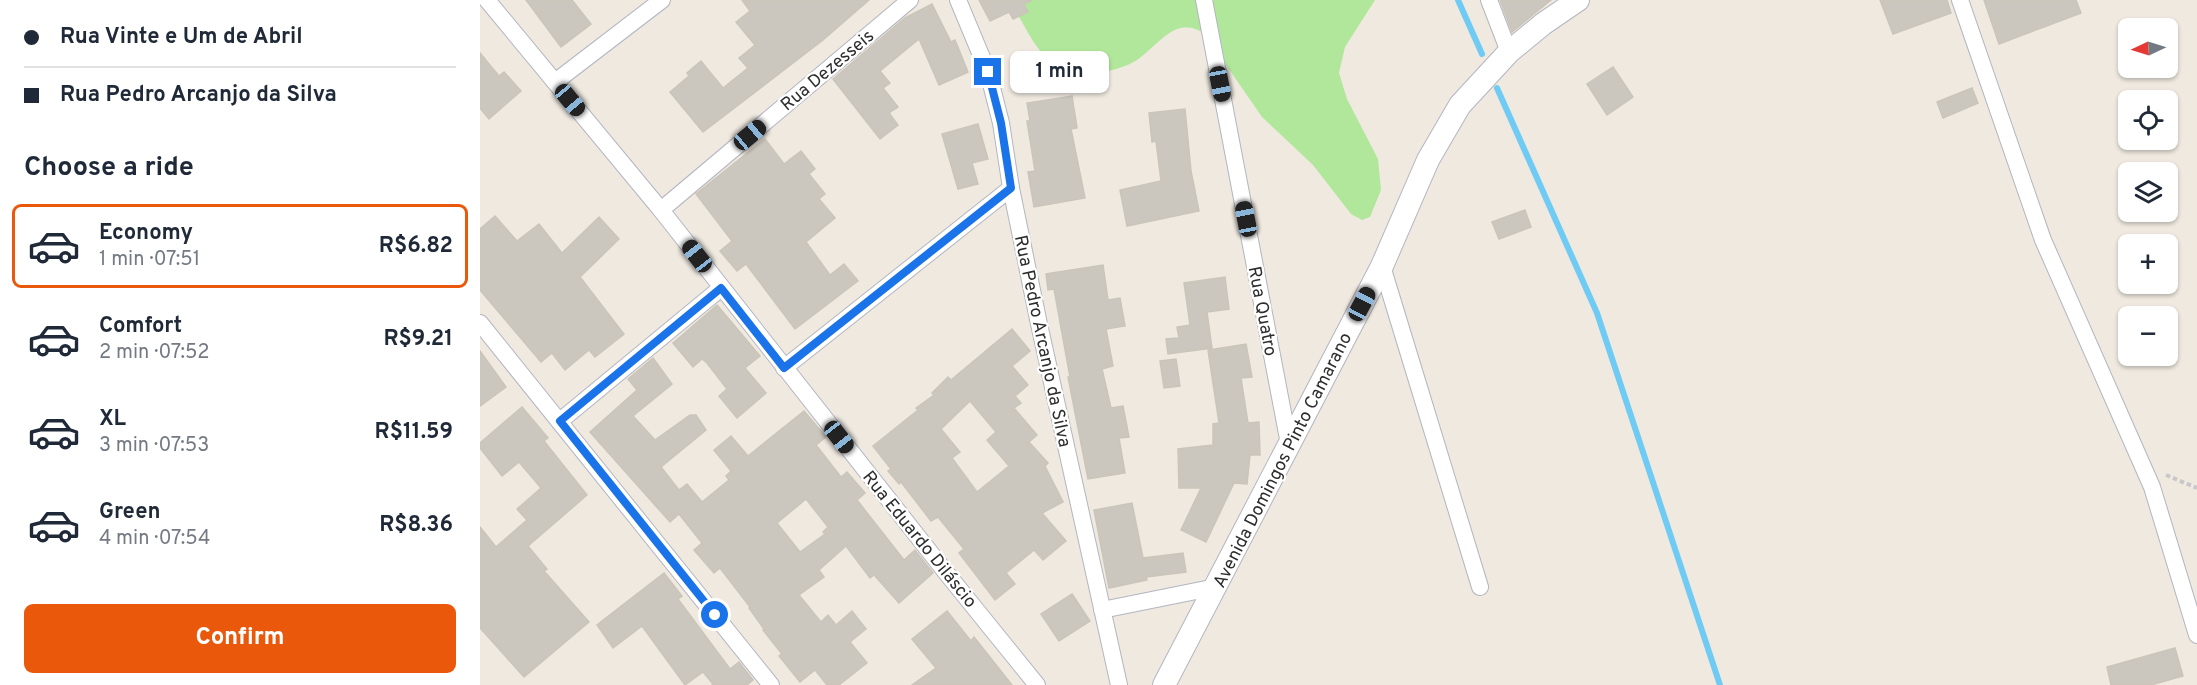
<!DOCTYPE html>
<html lang="en">
<head>
<meta charset="utf-8">
<style>
	:root { --surface:#fff; --page:#f6f6f7; --text:#1f2937; --muted:#747a83; --line:#e0e1e3; --accent:#ea580c }
	body { margin:0; font-family:Overpass,sans-serif; background:var(--page); color:var(--text); height:100vh; display:flex; flex-direction:column; font-size:22px; white-space:nowrap }
	* { box-sizing:border-box; margin:0 }
	p { font-size:20px; color:var(--muted) }
	.icon { flex:none; width:33px; height:33px; fill:none; stroke:currentColor; stroke-width:2; stroke-linecap:round; stroke-linejoin:round }
	.map { position:relative; flex:1; overflow:hidden }
	.drawer { display:flex; flex-direction:column; background:var(--surface); width:480px }
	.drawer>* { flex:none }
	.guide { display:grid; align-content:center; height:132px; padding:0 24px; background:var(--surface) }
	.needle { width:39px; rotate:266deg }
	.fabs { position:absolute; left:1638px; top:18px; display:grid; gap:12px }
	.fabs a { display:grid; place-items:center; width:60px; height:60px; border-radius:9px; background:var(--surface); box-shadow:0 2px 4px #0004; font-size:30px }
	.end { position:absolute; width:27px; height:27px; margin:-14px; border:8px solid #1a73e8; background:#fff; box-shadow:0 0 0 3px #fff }
	.from { border-radius:50% }
	.bubble { position:absolute; height:42px; border-radius:9px; background:var(--surface); box-shadow:0 2px 4px #0004; font-size:20px; font-weight:700; line-height:42px; text-align:center }
	.car { position:absolute; width:18px; height:36px; margin:-18px -9px; border-radius:8px; box-shadow:0 0 4px 2px #0007; background:linear-gradient(#222 24%,#8ab4d8 0 40%,#222 0 76%,#8ab4d8 0 86%,#222 0) }
	.guide b { display:flex; align-items:center; gap:21px; height:57px; font-size:22px }
	.guide b+b { border-top:2px solid var(--line) }
	.guide i { width:15px; height:15px; background:var(--text) }
	ul { padding:0; list-style:none }
	li { display:flex; align-items:center; gap:18px; height:84px; margin:0 12px 9px; padding:0 12px; border:3px solid transparent; border-radius:9px }
	li div { flex:1 }
	li b { display:block; font-size:22px }
	li em { font-style:normal; font-weight:700 }
	li.on { border-color:var(--accent) }
	li>.icon { width:54px; height:54px; stroke-width:1.5 }
	h2 { padding:0 24px; font-size:27px; line-height:72px }
	.cta { display:flex; gap:12px; margin-top:auto; padding:12px 24px }
	.cta a { flex:1; height:69px; border-radius:9px; background:var(--accent); color:#fff; font-size:24px; font-weight:700; line-height:69px; text-align:center }
	main { display:flex; flex:1; min-height:0 }
	.map>svg:first-child { display:block }
</style>
</head>
<body>
<main>
<section class="drawer">
<div class="guide">
<b><i class="from"></i>Rua Vinte e Um de Abril</b>
<b><i></i>Rua Pedro Arcanjo da Silva</b>
</div>
<h2>Choose a ride</h2>
<ul>
<li class="on"><svg class="icon" aria-label="car" viewBox="0 0 24 24"><path d="M5 17H2v-5l4-1 3-4h7l3 4 3 1v5h-3M9 17h6M6 11h13"/><circle cx="7" cy="17" r="2"/><circle cx="17" cy="17" r="2"/></svg><div><b>Economy</b><p>1 min · 07:51</p></div><em>R$6.82</em></li>
<li><svg class="icon" aria-label="car" viewBox="0 0 24 24"><path d="M5 17H2v-5l4-1 3-4h7l3 4 3 1v5h-3M9 17h6M6 11h13"/><circle cx="7" cy="17" r="2"/><circle cx="17" cy="17" r="2"/></svg><div><b>Comfort</b><p>2 min · 07:52</p></div><em>R$9.21</em></li>
<li><svg class="icon" aria-label="car" viewBox="0 0 24 24"><path d="M5 17H2v-5l4-1 3-4h7l3 4 3 1v5h-3M9 17h6M6 11h13"/><circle cx="7" cy="17" r="2"/><circle cx="17" cy="17" r="2"/></svg><div><b>XL</b><p>3 min · 07:53</p></div><em>R$11.59</em></li>
<li><svg class="icon" aria-label="car" viewBox="0 0 24 24"><path d="M5 17H2v-5l4-1 3-4h7l3 4 3 1v5h-3M9 17h6M6 11h13"/><circle cx="7" cy="17" r="2"/><circle cx="17" cy="17" r="2"/></svg><div><b>Green</b><p>4 min · 07:54</p></div><em>R$8.36</em></li>
</ul>
<div class="cta"><a>Confirm</a></div>
</section>
<div class="map">
<svg width="1717" height="685" viewBox="0 0 1717 685">
	<rect width="100%" height="100%" fill="#efe9e0"/>
	<path fill="#b1e79b" d="M528 0H895L865 47 859 73 867 99 898 159 901 190 890 217 882 220 871 214 833 165 782 117 724 33C715 28 708 26 697 29 685 33 669 52 657 60 637 73 599 78 577 65 552 51 545 21 528 0Z"/>
	<g fill="none" stroke-linecap="round" stroke-linejoin="round">
		<g stroke="#70cbf4" stroke-width="6">
			<polyline points="978,0 1002,54"/>
			<polyline points="1017,88 1117,313 1240,685"/>
		</g>
	</g>
	<g fill="#cbc7be" stroke="#cbc5b9" stroke-width="1.5" fill-rule="evenodd">
		<polygon points="46,0 92,0 111,24 81,47"/>
		<polygon points="262,0 389,0 343,40 223,132 190,92 209,76 207,73 221,61 243,88 268,68 259,58 275,45 256,22 270,11"/>
		<polygon points="499,0 552,0 544,4 548,12 533,19 529,12 510,21"/>
		<polygon points="1020,0 1071,0 1032,32"/>
		<polygon points="1400,0 1467,0 1471,13 1413,34"/>
		<polygon points="1504,0 1596,0 1601,13 1519,44"/>
		<polygon points="452,4 471,42 475,40 488,72 459,85 439,39 400,71 410,83 403,88 418,107 409,113 418,125 400,139 353,79 425,18"/>
		<polygon points="0,53 19,76 24,72 41,91 9,119 0,108"/>
		<polygon points="1133,67 1153,97 1127,115 1107,84"/>
		<polygon points="1492,88 1498,103 1463,118 1457,102"/>
		<polygon points="592,96 597,128 591,129 605,198 554,207 548,172 555,171 547,121 550,121 547,103"/>
		<polygon points="705,109 711,171 719,211 647,226 640,190 681,181 676,141 672,142 669,113"/>
		<polygon points="498,124 508,159 492,163 498,184 478,189 462,134"/>
		<polygon points="285,139 304,164 321,151 335,169 329,174 345,194 339,199 355,218 326,242 350,275 364,264 378,281 315,329 266,264 257,271 240,251 252,241 216,194"/>
		<polygon points="1045,210 1051,227 1019,239 1012,222"/>
		<polygon points="15,216 37,241 59,224 82,253 119,217 139,239 100,277 144,334 115,357 109,350 85,370 72,353 61,362 0,290 0,229"/>
		<polygon points="623,265 628,300 640,298 645,326 626,329 633,366 622,369 631,408 643,406 649,437 639,438 645,473 608,479 588,377 590,377 574,289 568,290 566,274"/>
		<polygon points="745,277 749,309 727,312 732,348 688,354 686,339 699,338 697,327 710,325 704,283"/>
		<polygon points="237,305 280,356 265,368 286,393 257,418 239,396 247,389 227,363 222,359 213,367 193,343"/>
		<path d="M532 329 550 351 532 366 548 385 535 396 541 403 534 408 557 435 549 442 568 463 565 466 583 502 562 513 586 541 563 560 554 550 526 573 535 584 515 600 479 553 484 549 458 517 451 521 421 482 419 484 408 471 411 469 393 446 438 410 436 408 454 395 452 393 468 377 471 380ZM490 401 516 432 507 440 529 466 497 492 472 458 480 452 461 429Z"/>
		<polygon points="766,344 772,377 761,378 768,423 779,422 780,455 770,455 767,484 754,483 726,542 701,530 721,488 699,488 698,449 733,445 733,424 739,423 728,350"/>
		<polygon points="0,351 26,387 0,406"/>
		<path d="M173 358 192 384 153 416 175 440 210 415H216L226 430 181 467 199 490 207 484 222 502 249 480 246 476 251 471 234 450 251 436 268 456 324 411 346 437 336 445 361 477 367 472 385 493 377 500 424 560 435 550 453 573 419 603 394 575 390 578 366 546 339 570 344 577 319 595 341 622 348 615 356 625 372 611 386 629 370 642 387 663 359 685H347L335 670 320 682 299 656 302 654 283 630 284 629 269 608 270 607 240 568 234 573 214 550 222 543 199 514 190 522 110 432 157 390 148 379ZM326 499 348 527 343 532 345 534 320 552 297 523Z"/>
		<polygon points="696,359 700,386 684,388 680,361"/>
		<polygon points="42,407 68,438 64,441 107,495 48,546 67,569 64,571 109,622 44,677 0,628 0,527 16,547 47,520 37,509 61,488 39,462 22,476 0,448 0,443"/>
		<polygon points="652,503 663,558 703,553 706,572 666,577 667,580 629,588 614,510"/>
		<polygon points="184,573 202,596 198,599 250,669 259,662 273,680 267,685 232,685 233,684 223,672 205,685 162,626 133,648 117,625"/>
		<polygon points="592,594 610,621 579,641 561,614"/>
		<polygon points="467,611 491,641 494,637 532,685 432,685 456,668 432,639"/>
		<polygon points="1695,648 1703,676 1671,685 1631,685 1627,667"/>
	</g>
	<g fill="none" stroke-linecap="round" stroke-linejoin="round">
		<g stroke="#b3b5c1" stroke-width="18">
			<g id="minor">
				<polyline points="7,0 181,210 468,575 557,685"/>
				<polyline points="478,0 508,72 521,123 531,188 559,324 639,685"/>
				<polyline points="724,0 809,444"/>
				<polyline points="1009,0 1029,52"/>
				<polyline points="1480,0 1563,240 1672,487 1717,635"/>
				<polyline points="75,82 182,0"/>
				<polyline points="181,210 430,0"/>
				<polyline points="902,266 1000,587"/>
				<polyline points="0,323 291,685"/>
				<polyline points="304,368 531,188"/>
				<polyline points="80,421 241,288"/>
				<polyline points="622,610 736,587"/>
			</g>
		</g>
		<g stroke="#b3b5c1" stroke-width="24">
			<polyline id="secondary" points="684,685 902,266 948,160 980,105 1029,52 1063,24 1098,0"/>
		</g>
		<polyline stroke="#c8c8c8" stroke-width="4" stroke-dasharray="4.5 3" stroke-linecap="butt" points="1686,475 1717,488"/>
		<use href="#minor" stroke="#fff" stroke-width="16"/>
		<use href="#secondary" stroke="#fff" stroke-width="22"/>
	</g>
	<g fill="none" stroke-linecap="round" stroke-linejoin="round">
		<polyline stroke="#1a73e8" stroke-width="8" points="235,615 80,421 241,288 304,368 531,188 521,123 508,72"/>
	</g>
	<g text-anchor="middle" stroke-width="4.5" stroke-linejoin="round" paint-order="stroke">
		<g font-size="18" fill="#2d2d2d" stroke="#fff">
			<text transform="translate(347 70) rotate(-40)" y="6">Rua Dezesseis</text>
			<text transform="translate(783 311) rotate(79)" y="6">Rua Quatro</text>
			<text transform="translate(563 341) rotate(78)" y="6">Rua Pedro Arcanjo da Silva</text>
			<text transform="translate(802 460) rotate(-63)" y="6">Avenida Domingos Pinto Camarano</text>
			<text transform="translate(440 539) rotate(51)" y="6">Rua Eduardo Diláscio</text>
		</g>
	</g>
</svg>
<div class="fabs">
<a><svg class="needle" viewBox="-14 -14 28 28"><path d="M0-13l5 13h-10z" fill="#e53935"/><path d="M0 13l5-13h-10z" fill="#747a83"/></svg></a>
<a><svg class="icon" aria-label="locate" viewBox="0 0 24 24"><circle cx="12" cy="12" r="6"/><path d="M12 2v4M12 18v4M2 12h4M18 12h4"/></svg></a>
<a><svg class="icon" aria-label="layers" viewBox="0 0 24 24"><path d="M12 4l9 5-9 5-9-5zM3 14l9 5 9-5"/></svg></a>
<a>+</a>
<a>−</a>
</div>
<i class="end from" style="left:235px;top:615px"></i>
<i class="end" style="left:508px;top:72px"></i>
<div class="bubble" style="left:530px;top:51px;width:99px">1 min</div>
<i class="car" style="left:740px;top:84px;rotate:169deg"></i>
<i class="car" style="left:90px;top:100px;rotate:140deg"></i>
<i class="car" style="left:270px;top:135px;rotate:50deg"></i>
<i class="car" style="left:766px;top:219px;rotate:349deg"></i>
<i class="car" style="left:217px;top:256px;rotate:322deg"></i>
<i class="car" style="left:882px;top:304px;rotate:28deg"></i>
<i class="car" style="left:359px;top:437px;rotate:142deg"></i>
</div>
</main>
</body>
</html>
